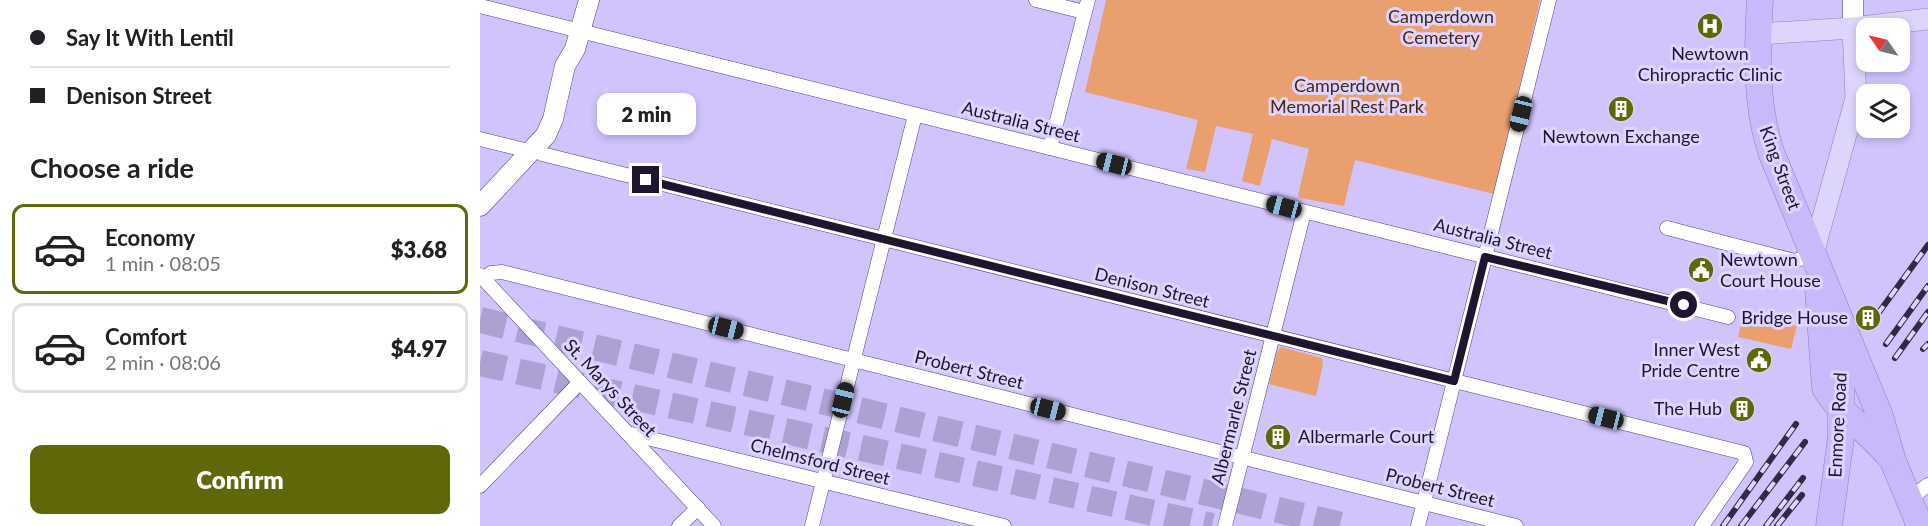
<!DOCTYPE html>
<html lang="en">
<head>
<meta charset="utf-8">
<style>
	:root { --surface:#fff; --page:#f6f6f6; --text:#202124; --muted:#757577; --line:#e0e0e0; --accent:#5f6708 }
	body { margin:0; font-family:Lato,sans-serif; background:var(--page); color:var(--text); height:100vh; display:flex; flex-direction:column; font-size:22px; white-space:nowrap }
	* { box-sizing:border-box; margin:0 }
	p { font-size:20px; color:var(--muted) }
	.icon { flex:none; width:33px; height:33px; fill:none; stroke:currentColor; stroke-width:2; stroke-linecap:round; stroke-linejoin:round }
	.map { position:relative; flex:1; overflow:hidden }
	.side { display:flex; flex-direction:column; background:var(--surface); width:480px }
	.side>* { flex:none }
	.hud { display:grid; align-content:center; height:132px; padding:0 30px; background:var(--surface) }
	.needle { width:39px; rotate:304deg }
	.fabs { position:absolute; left:1376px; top:18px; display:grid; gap:12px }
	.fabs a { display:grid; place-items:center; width:54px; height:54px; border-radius:12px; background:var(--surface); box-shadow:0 3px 9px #0003; font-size:30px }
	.end { position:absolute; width:27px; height:27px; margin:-14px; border:8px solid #1e1630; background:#fff; box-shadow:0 0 0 3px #fff }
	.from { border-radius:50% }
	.bubble { position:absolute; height:42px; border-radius:12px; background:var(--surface); box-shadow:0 3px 9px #0003; font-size:20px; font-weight:800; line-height:42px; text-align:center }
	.car { position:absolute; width:18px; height:36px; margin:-18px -9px; border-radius:8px; box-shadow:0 0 4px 2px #0007; background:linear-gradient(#222 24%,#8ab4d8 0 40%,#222 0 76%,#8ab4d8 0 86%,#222 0) }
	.hud b { display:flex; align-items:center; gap:21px; height:57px; font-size:22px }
	.hud b+b { border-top:2px solid var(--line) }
	.hud i { width:15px; height:15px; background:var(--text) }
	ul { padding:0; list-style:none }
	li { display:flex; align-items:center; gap:18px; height:90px; margin:0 12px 9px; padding:0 18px; border:3px solid var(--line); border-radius:12px }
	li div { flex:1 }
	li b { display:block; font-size:22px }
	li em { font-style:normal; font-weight:800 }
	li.current { border-color:var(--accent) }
	li>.icon { width:54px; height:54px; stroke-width:1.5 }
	h2 { padding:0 30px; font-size:27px; line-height:72px }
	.primary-button { display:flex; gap:12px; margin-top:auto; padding:12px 30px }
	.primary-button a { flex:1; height:69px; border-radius:12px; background:var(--accent); color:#fff; font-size:24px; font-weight:800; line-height:69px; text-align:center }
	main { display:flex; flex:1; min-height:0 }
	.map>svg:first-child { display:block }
</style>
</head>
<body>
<main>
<section class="side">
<div class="hud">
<b><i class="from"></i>Say It With Lentil</b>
<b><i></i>Denison Street</b>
</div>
<h2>Choose a ride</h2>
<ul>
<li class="current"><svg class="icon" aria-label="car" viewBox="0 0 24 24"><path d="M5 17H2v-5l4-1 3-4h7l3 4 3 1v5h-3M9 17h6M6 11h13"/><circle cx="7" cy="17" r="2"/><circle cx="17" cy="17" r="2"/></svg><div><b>Economy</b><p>1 min · 08:05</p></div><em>$3.68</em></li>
<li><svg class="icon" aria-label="car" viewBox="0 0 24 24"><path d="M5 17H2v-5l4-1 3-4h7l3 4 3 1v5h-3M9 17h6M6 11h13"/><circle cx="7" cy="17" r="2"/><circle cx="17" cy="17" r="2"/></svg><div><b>Comfort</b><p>2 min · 08:06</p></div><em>$4.97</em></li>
</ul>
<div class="primary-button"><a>Confirm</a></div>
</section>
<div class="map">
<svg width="1448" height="526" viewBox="0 0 1448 526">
	<rect width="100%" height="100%" fill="#d1c4fd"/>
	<g fill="#e9a06e">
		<polygon points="626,0 1060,0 1014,194 875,160 864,206 820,198 818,195 829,149 792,139 780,186 762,181 773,134 736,126 725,172 706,169 718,120 605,92"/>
		<polygon points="1263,314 1317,326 1311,349 1258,337"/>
		<polygon points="801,347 842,358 843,364 836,396 789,384 797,352"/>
	</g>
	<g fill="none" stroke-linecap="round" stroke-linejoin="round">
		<g stroke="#ada1d4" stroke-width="26" stroke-dasharray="26 13" stroke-linecap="butt">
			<polyline points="0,320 866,526"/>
			<polyline points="0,363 732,526"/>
		</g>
		<g stroke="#51407d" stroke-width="15">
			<g id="street">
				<polyline points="556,0 604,12"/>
				<polyline points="0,6 1248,317"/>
				<polyline points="0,139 53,152"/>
				<polyline points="570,148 608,0"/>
				<polyline points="62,154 1264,453 1266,462 1222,526"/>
				<polyline points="1187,228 1315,261 1333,254"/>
				<polyline points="0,275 234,526"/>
				<polyline points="4,279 11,273 22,272 1036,526"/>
				<polyline points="147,433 524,526"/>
				<polyline points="0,486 100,382"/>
				<polyline points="1429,499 1448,485"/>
				<polyline points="199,526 218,508"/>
				<polyline points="332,526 435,115"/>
				<polyline points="745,526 824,212"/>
				<polyline points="938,526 1069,0"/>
			</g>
		</g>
		<g stroke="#51407d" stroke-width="21">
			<g id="secondary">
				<polyline points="1373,0 1373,28"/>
				<polyline points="0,206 66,135 73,119 85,66 95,49 109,0"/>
			</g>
		</g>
		<g stroke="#8c80b4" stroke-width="22">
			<g id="primary">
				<polyline points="1278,34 1373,28 1448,19"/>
				<polyline points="1333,254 1376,98 1373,28"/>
			</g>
		</g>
		<g stroke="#8c80b4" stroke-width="27">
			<g id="highway">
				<path d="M1280 0C1277 52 1275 102 1291 152L1400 416 1413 461 1440 526"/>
				<path d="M1338 288 1345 388C1358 412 1391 433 1409 456"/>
				<polyline points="1349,526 1361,437 1361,335"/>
			</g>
		</g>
		<use href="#street" stroke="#fff" stroke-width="14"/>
		<use href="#secondary" stroke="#fff" stroke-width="20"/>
		<use href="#primary" stroke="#ded5fd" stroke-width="21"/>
		<use href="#highway" stroke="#c8b9fb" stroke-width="26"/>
		<g stroke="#312946" stroke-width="6">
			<g id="rail">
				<polyline points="1397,315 1448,245"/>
				<polyline points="1406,344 1448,286"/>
				<polyline points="1443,349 1448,344"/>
				<polyline points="1415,358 1448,312"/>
				<polyline points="1243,526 1316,424"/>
				<polyline points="1261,526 1325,442"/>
				<polyline points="1286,526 1323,478"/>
				<polyline points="1297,526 1322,495"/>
			</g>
		</g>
		<use href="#rail" stroke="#ddd4ff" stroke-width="4" stroke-dasharray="11" stroke-linecap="butt"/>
	</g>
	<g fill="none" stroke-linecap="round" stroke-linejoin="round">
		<polyline stroke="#1e1630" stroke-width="8" points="166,180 974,381 1005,257 1204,305"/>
	</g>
	<defs>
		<g id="hospital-disc" transform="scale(1.35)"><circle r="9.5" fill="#5f6708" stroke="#ddd4ff"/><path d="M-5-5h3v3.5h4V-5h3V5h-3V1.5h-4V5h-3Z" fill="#fff"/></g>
		<g id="building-disc" transform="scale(1.35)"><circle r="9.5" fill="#5f6708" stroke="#ddd4ff"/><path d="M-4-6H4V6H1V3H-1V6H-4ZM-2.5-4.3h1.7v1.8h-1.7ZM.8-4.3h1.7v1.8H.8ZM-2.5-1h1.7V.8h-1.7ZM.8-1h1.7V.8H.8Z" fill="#fff"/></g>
		<g id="civic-disc" transform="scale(1.35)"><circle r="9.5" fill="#5f6708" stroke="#ddd4ff"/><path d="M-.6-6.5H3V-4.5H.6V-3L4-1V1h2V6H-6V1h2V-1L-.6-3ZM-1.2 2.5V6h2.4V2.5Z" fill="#fff"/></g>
	</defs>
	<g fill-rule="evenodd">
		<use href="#hospital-disc" x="1230" y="26"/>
		<use href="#building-disc" x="1141" y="109"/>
		<use href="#civic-disc" x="1221" y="270"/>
		<use href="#building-disc" x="1388" y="318"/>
		<use href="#civic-disc" x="1279" y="360"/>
		<use href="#building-disc" x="1262" y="409"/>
		<use href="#building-disc" x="798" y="437"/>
	</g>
	<g text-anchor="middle" stroke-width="6" stroke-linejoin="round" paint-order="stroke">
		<g font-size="18" fill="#482811" stroke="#ddd4ff">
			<text x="961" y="23">Camperdown<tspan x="961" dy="21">Cemetery</tspan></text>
			<text x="867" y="92">Camperdown<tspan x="867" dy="21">Memorial Rest Park</tspan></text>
		</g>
		<g font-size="18" fill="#1e1630" stroke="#ddd4ff" text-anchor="end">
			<text x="1230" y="60" text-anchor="middle">Newtown<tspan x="1230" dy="21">Chiropractic Clinic</tspan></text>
			<text x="1141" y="143" text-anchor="middle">Newtown Exchange</text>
			<text x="1240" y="266" text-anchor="start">Newtown<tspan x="1240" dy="21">Court House</tspan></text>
			<text x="1368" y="324">Bridge House</text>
			<text x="1260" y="356">Inner West<tspan x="1260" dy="21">Pride Centre</tspan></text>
			<text x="1242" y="415">The Hub</text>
			<text x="818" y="443" text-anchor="start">Albermarle Court</text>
		</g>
		<g font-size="18" fill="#1e1630" stroke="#ddd4ff">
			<text transform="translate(541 122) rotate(14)" y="6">Australia Street</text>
			<text transform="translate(1300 168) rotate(70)" y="6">King Street</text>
			<text transform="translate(1013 239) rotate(14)" y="6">Australia Street</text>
			<text transform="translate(672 288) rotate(14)" y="6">Denison Street</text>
			<text transform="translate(489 370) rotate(14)" y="6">Probert Street</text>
			<text transform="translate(130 388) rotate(47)" y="6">St. Marys Street</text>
			<text transform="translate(754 417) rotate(-76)" y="6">Albermarle Street</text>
			<text transform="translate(1358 425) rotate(-87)" y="6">Enmore Road</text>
			<text transform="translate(340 462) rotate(14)" y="6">Chelmsford Street</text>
			<text transform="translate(960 488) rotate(14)" y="6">Probert Street</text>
		</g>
	</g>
</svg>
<div class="fabs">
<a><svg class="needle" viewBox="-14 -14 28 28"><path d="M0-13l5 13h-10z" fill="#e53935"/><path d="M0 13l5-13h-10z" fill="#757577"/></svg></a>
<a><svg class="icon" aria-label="layers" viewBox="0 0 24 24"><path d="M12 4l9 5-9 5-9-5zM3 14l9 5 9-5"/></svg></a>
</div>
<i class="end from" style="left:1204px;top:305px"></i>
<i class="end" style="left:166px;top:180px"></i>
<div class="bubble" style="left:117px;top:93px;width:99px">2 min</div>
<i class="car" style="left:1041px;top:114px;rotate:194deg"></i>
<i class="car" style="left:634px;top:164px;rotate:284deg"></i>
<i class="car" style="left:804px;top:207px;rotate:285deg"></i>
<i class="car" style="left:246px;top:328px;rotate:104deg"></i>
<i class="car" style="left:363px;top:400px;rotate:14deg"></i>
<i class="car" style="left:568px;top:409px;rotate:104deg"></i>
<i class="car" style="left:1126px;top:418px;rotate:284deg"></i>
</div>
</main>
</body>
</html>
